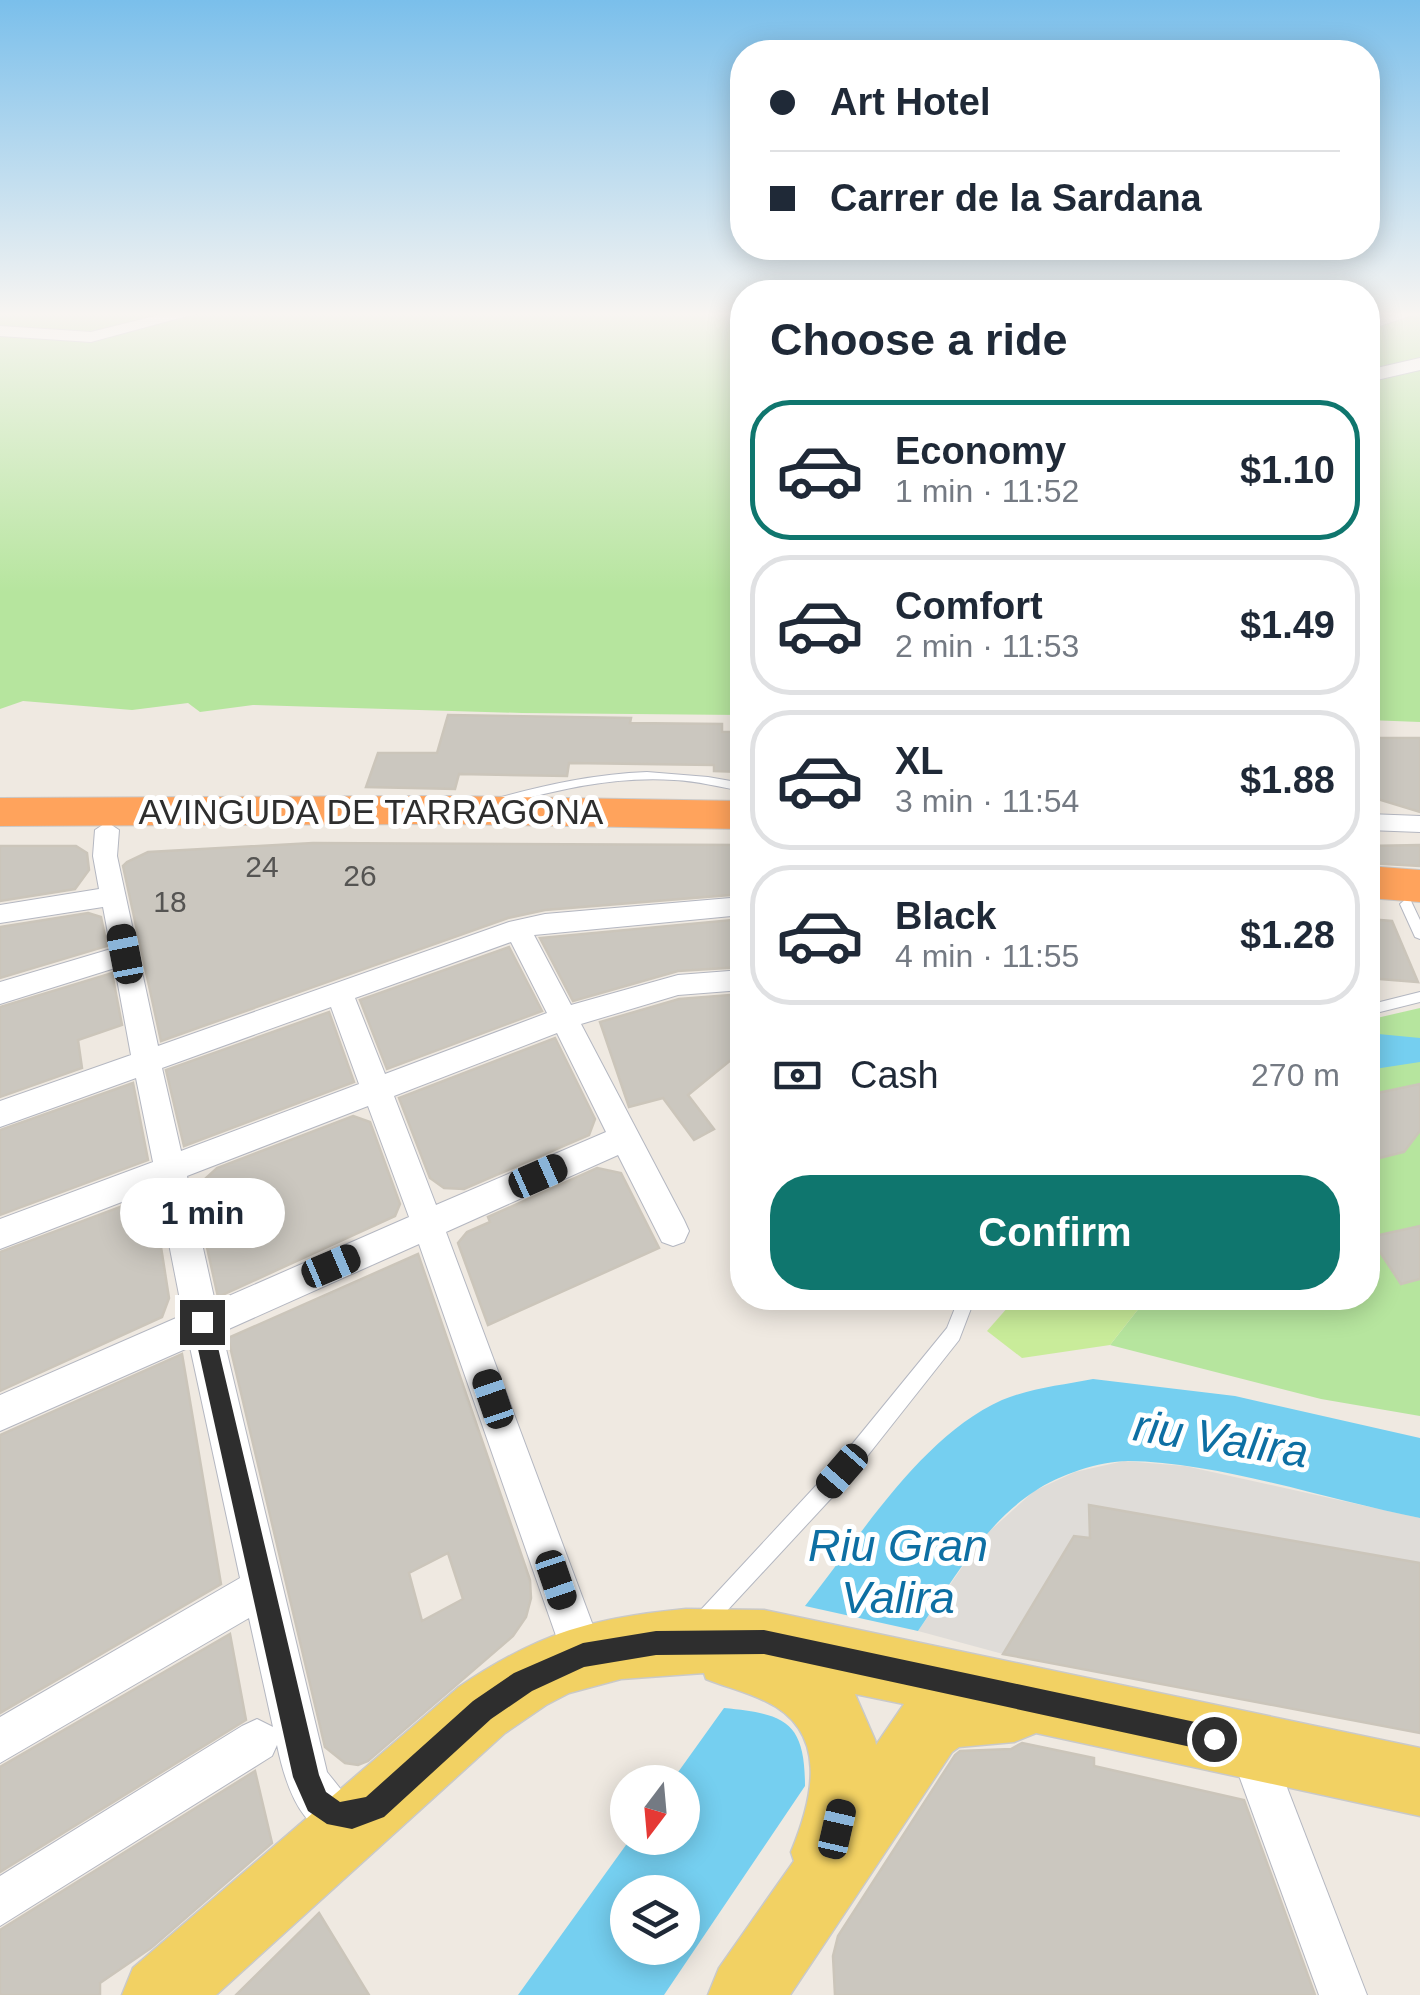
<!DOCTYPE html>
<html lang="en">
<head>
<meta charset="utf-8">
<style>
	:root { --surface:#fff; --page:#f6f6f7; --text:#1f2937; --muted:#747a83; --line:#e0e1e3; --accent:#0f766e }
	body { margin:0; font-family:Arial,sans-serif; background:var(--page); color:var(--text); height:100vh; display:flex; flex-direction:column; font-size:38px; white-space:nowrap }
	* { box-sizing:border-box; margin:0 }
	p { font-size:32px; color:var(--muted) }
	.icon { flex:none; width:55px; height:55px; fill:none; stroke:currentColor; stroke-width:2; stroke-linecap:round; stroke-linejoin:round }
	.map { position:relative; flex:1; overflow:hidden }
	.drawer { position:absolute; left:730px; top:280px; width:650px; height:1030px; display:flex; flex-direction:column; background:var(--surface); border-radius:40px; box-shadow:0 5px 25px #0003 }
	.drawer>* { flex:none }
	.guide { position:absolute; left:730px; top:40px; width:650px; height:220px; border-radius:40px; box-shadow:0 5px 25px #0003; display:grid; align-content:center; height:220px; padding:0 40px; background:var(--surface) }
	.needle { width:65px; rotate:196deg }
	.tools { position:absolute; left:610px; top:1765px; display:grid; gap:20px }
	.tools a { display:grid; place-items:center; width:90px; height:90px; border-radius:50%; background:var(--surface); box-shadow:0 5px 25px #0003; font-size:50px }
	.end { position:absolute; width:45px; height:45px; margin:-22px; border:12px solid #2e2e2e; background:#fff; box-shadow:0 0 0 5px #fff }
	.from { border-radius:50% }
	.bubble { position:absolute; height:70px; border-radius:35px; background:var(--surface); box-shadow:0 5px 25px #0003; font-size:32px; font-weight:600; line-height:70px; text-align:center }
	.car { position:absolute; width:30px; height:60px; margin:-30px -15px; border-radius:12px; box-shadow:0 0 8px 2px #0007; background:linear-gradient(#222 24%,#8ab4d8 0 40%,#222 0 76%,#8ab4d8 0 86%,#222 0) }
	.guide b { display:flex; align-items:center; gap:35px; height:95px; font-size:38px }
	.guide b+b { border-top:2px solid var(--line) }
	.guide i { width:25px; height:25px; background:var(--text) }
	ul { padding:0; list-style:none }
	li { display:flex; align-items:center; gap:30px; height:140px; margin:0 20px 15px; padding:0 20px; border:5px solid var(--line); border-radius:40px }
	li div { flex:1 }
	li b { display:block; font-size:38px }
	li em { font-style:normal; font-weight:600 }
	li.on { border-color:var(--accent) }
	li>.icon { width:90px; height:90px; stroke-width:1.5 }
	h2 { padding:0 40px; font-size:45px; line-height:120px }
	.pay { display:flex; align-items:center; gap:25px; height:110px; padding:0 40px; font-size:38px }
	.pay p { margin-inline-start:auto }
	.action { display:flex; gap:20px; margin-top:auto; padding:20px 40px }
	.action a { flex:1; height:115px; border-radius:40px; background:var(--accent); color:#fff; font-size:40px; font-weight:600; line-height:115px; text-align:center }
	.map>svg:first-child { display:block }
</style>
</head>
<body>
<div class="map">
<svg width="1420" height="1995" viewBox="0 0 1420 1995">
	<rect width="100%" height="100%" fill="#efe9e1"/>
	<g fill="#b6e59e">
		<polygon points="0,313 742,313 742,715 522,713 253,705 200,712 188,703 132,710 23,701 0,709"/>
		<polygon points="1420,313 1420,361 1368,372 1368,329"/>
		<polygon points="1420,369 1420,722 1368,720 1368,381"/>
		<polygon points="1420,1008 1420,1416 1321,1399 1110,1345 1147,1298 1368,1298 1368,1020"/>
	</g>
	<polygon fill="#c9ec9a" points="1016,1298 1147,1298 1110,1345 1022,1358 987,1331"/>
	<polygon fill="#dfdcd8" points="1124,1461 1185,1466 1420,1518 1420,1563 1089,1506 1090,1509 1420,1597 1074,1536 1003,1654 918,1631 983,1537 1034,1491 1075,1472"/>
	<g fill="#75cff0" fill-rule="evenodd">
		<polygon points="1368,1033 1420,1038 1420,1062 1368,1070"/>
		<path d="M1093 1379 1235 1396 1420 1438V1518C1329 1500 1219 1462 1128 1461 1099 1461 1059 1475 1035 1491 984 1524 952 1582 918 1631L805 1606C860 1537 921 1436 1002 1400 1031 1388 1063 1385 1093 1379Z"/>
		<path d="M724 1708C785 1714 805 1721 805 1786L664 1995H518L631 1838H682V1782H671ZM628 1892H682V1948H628Z"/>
	</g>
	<g fill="#cbc7bf" stroke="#cbc5ba" stroke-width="2.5" fill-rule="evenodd">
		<polygon points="448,715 631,718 630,723 722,724 722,732 736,732 736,753 742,754 742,772 714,771 714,765 569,763 567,776 459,774 455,789 366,787 378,753 437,753"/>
		<polygon points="1368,738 1420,738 1420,812 1368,796"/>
		<polygon points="313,843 742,845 742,894 545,910 508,918 161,1041 123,866 127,862 148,852"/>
		<polygon points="1420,845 1420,866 1368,863 1368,846"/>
		<polygon points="0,846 76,846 87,853 89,870 75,889 0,901"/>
		<polygon points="88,913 101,917 107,946 0,978 0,927"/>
		<polygon points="742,919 742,967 678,971 573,1001 540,938"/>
		<polygon points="1368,919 1392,921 1418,982 1368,978"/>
		<polygon points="509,947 542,1011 387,1069 360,1000"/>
		<polygon points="112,973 122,1025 78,1040 82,1068 0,1097 0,1007"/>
		<polygon points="742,994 742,1051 688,1095 714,1129 694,1140 663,1098 629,1107 600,1022 679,999"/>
		<polygon points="329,1012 354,1082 184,1146 166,1070"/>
		<polygon points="555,1038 595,1119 589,1135 464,1189 444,1188 430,1178 399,1098"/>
		<polygon points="133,1083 148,1160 0,1215 0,1130"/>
		<polygon points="1420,1084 1420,1131 1404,1152 1368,1161 1368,1095"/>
		<polygon points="353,1116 370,1122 400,1204 395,1216 218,1297 194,1189 217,1168"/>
		<polygon points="597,1168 621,1173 659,1248 488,1325 458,1243 467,1232 490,1222 488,1217"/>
		<polygon points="141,1199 151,1204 156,1215 169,1298 162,1317 0,1391 0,1252"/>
		<polygon points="1420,1226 1420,1279 1401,1284 1370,1237"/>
		<path d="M418 1254 530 1580 531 1598 526 1617 513 1636 368 1761 358 1765 345 1763 325 1747 228 1338ZM448 1553 463 1599 422 1621 409 1573Z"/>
		<polygon points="182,1354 221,1584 0,1713 0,1435"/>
		<polygon points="1089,1505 1420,1563 1420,1733 1003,1654 1074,1536 1090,1538"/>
		<polygon points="230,1634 246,1720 0,1872 0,1767"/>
		<polygon points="1022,1743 1094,1758 1094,1766 1244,1800 1315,1995 835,1995 833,1956 838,1936 955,1755 960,1751 1011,1749"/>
		<polygon points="255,1771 272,1843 151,1948 100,1983 100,1995 0,1995 0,1930"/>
		<polygon points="319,1913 369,1995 236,1995"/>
	</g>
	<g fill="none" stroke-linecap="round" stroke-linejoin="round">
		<g stroke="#b4b7c1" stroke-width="2">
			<g id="lane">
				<path d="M647 772 708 777 742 783V791C720 787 697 781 674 780 613 776 556 790 498 806L492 802 494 799C545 785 594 774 647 772Z"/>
				<polygon points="1406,899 1411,901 1420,920 1420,939 1415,937 1400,904"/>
				<polygon points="1420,992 1420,1002 1368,1015 1368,1005"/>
				<polygon points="959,1298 975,1298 959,1340 850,1478 711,1628 704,1631 697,1628 694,1621 697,1614 836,1464 947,1328"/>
			</g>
		</g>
		<g stroke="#b4b7c1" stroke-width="2">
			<g id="street">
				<polygon points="1368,814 1420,816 1420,832 1368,830"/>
				<path d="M107 822 119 830 117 856 158 1046 509 922 545 914 742 897V915L534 935 571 1005 678 975 742 970V990L678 995 581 1024 684 1220 689 1231 684 1242 673 1246 662 1242 618 1155 446 1232 604 1655 598 1670 583 1676 568 1670 419 1244 222 1332 327 1772 343 1792 371 1799 378 1815 371 1831C309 1857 287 1793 277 1745L272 1756 0 1926V1876L242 1726 257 1719 273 1727 249 1618 0 1763V1717L240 1578 190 1347 0 1431V1395L183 1315 158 1188 0 1249V1219L153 1162 136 1078 0 1127V1101L131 1055 115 968 0 1004V982L111 949 103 907 0 923V905L99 889 93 856 95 830ZM511 942 547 1013 385 1074 355 998ZM331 1007 359 1084 181 1151 162 1068ZM557 1033 606 1132 436 1205 394 1096ZM368 1106 409 1217 215 1302 187 1176Z"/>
				<polygon points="1251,1726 1266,1733 1367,1995 1319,1995 1229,1748 1236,1733"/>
			</g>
		</g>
		<g stroke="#b4b7c1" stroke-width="2">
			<g id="secondary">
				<polygon points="167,313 198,313 91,342 0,336 0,326 91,332"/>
				<polygon points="1389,313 1418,313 1368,330 1368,320"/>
				<polygon points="1420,358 1420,370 1368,382 1368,370"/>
			</g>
		</g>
		<g stroke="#c9c9c9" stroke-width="3">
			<path id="primary" d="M686 1609 764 1610 1420 1748V1816L1036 1733 1014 1742 959 1747 952 1752 790 1995H708L719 1968 794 1861 791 1852C813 1799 830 1731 765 1701 747 1692 726 1687 706 1679L704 1673 621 1679 569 1693 546 1705 505 1733 216 1995H122L133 1968 459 1687C539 1633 591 1618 686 1609ZM855 1694 904 1704 876 1745 875 1740Z"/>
		</g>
		<g stroke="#c9c9c9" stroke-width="2">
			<g id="highway">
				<polygon points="450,796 742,801 742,829 450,824 0,826 0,798"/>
				<polygon points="1368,866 1420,870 1420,902 1368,898"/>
			</g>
		</g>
		<use href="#lane" fill="#fff" fill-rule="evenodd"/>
		<use href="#street" fill="#fff" fill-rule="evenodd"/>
		<use href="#secondary" fill="#fff" fill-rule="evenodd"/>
		<use href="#primary" fill="#f2d163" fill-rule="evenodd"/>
		<use href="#highway" fill="#ffa35c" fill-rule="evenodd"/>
	</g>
	<linearGradient id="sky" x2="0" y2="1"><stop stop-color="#7abfeb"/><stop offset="0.53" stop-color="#f8f5f2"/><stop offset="1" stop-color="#f8f5f2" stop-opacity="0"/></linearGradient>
	<rect width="1420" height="593" fill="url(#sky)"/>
	<polygon fill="#2e2e2e" points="202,1313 212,1322 319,1775 326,1792 340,1802 366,1797 473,1701 514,1673 583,1643 656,1631 764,1630 1214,1726 1223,1730 1226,1739 1223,1748 1214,1752 764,1654 656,1655 584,1667 532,1691 491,1719 384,1817 352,1829 327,1824 308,1811 293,1777 192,1322"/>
	<g text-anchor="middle" stroke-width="10" stroke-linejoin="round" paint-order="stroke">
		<g font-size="30" fill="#555452">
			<text x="262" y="877">24</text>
			<text x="360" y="886">26</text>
			<text x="170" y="912">18</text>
		</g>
		<g font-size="35" fill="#2e2e2e" stroke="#fff">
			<text x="371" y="824">AVINGUDA DE TARRAGONA</text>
		</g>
		<g font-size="45" font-style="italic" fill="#0d6fa3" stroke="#fff">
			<text transform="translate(1221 1438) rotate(9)" y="16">riu Valira</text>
			<text x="898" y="1561">Riu Gran<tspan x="898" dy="52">Valira</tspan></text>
		</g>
	</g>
</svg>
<div class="tools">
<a><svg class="needle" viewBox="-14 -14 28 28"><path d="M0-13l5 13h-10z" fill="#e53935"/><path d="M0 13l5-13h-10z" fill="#747a83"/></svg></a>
<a><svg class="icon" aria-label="layers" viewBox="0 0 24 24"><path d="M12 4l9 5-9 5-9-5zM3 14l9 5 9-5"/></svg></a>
</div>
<i class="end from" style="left:1214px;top:1739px"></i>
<i class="end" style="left:202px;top:1322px"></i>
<div class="bubble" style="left:120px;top:1178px;width:165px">1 min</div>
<i class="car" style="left:125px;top:954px;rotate:349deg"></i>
<i class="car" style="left:538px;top:1176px;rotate:66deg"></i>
<i class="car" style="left:331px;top:1266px;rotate:67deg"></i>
<i class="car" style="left:493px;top:1399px;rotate:341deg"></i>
<i class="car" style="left:842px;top:1471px;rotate:221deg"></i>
<i class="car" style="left:556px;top:1580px;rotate:161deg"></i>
<i class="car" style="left:837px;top:1829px;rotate:13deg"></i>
<div class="guide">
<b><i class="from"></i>Art Hotel</b>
<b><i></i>Carrer de la Sardana</b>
</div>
<section class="drawer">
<h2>Choose a ride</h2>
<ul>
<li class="on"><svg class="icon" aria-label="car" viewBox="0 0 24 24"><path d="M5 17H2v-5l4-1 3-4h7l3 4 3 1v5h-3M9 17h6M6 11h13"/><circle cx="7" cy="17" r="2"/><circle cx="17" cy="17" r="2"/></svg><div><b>Economy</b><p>1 min · 11:52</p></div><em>$1.10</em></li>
<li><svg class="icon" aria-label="car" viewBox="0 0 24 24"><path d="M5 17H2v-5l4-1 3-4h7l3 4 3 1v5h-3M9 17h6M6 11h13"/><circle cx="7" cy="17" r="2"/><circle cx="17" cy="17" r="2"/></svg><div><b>Comfort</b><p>2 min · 11:53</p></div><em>$1.49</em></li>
<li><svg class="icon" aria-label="car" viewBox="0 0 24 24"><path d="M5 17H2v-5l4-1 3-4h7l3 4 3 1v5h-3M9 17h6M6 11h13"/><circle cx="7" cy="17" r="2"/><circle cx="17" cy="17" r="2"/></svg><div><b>XL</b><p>3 min · 11:54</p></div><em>$1.88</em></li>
<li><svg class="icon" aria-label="car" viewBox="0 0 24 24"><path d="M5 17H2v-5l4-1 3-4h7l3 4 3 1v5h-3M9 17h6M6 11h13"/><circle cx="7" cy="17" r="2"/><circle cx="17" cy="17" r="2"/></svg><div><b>Black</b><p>4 min · 11:55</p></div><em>$1.28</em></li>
</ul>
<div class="pay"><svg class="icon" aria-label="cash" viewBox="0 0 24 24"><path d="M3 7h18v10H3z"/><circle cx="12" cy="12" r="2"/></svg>Cash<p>270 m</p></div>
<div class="action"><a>Confirm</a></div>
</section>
</div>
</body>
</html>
